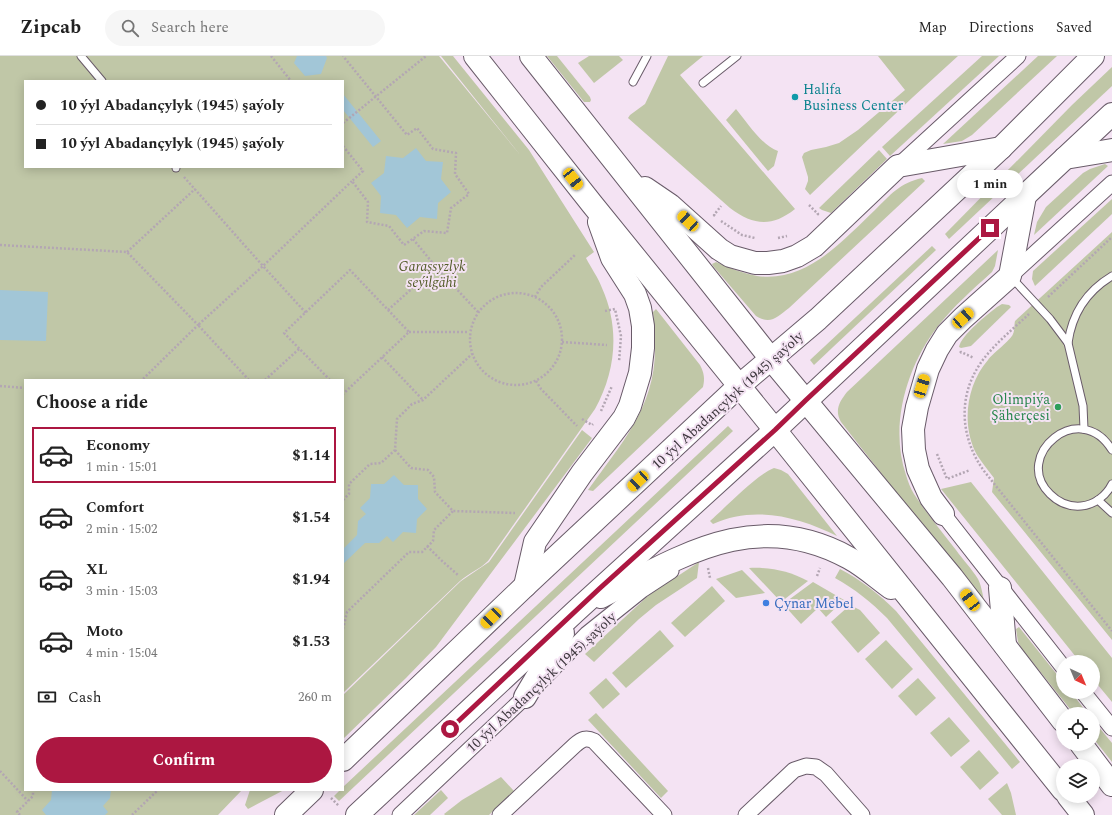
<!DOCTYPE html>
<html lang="en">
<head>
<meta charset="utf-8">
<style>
	:root { --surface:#fff; --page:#f6f6f6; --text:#222; --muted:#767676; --line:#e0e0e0; --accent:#ac1741 }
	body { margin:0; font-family:Spectral,serif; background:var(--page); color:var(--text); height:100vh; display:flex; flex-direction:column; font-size:15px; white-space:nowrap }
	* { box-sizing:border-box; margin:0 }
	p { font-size:13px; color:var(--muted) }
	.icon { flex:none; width:22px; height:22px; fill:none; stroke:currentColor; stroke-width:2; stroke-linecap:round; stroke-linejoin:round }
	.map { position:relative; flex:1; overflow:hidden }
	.details { position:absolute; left:24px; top:323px; width:320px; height:412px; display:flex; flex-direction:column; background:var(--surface); border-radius:0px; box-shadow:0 2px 10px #0003 }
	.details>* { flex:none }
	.guide { position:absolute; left:24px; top:24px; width:320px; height:88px; border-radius:0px; box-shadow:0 2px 10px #0003; display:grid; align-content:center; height:88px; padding:0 12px; background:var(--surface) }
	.needle { width:26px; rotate:136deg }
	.buttons { position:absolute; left:1056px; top:599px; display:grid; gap:8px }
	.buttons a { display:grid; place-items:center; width:44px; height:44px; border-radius:50%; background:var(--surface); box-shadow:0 2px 10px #0003; font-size:20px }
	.end { position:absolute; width:18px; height:18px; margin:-9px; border:5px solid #ac1741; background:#fff; box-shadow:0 0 0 2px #fff }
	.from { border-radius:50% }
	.bubble { position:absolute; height:28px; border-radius:14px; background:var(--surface); box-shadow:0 2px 10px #0003; font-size:13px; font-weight:700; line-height:28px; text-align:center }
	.car { position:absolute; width:12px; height:24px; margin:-12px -6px; border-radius:5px; box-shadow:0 0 3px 1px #0007; background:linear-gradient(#f5c518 24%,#345 0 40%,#f5c518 0 76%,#345 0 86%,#f5c518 0) }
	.guide b { display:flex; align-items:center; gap:14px; height:38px; font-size:15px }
	.guide b+b { border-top:1px solid var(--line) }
	.guide i { width:10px; height:10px; background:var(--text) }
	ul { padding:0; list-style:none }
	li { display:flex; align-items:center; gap:12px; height:56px; margin:0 8px 6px; padding:0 4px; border:2px solid transparent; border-radius:0px }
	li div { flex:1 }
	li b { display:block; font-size:15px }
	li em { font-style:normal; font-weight:700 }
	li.current { border-color:var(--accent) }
	li>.icon { width:36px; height:36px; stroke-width:1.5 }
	h2 { padding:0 12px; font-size:18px; line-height:48px }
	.pay { display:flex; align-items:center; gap:10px; height:44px; padding:0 12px; font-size:15px }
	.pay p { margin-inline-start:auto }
	.primary-button { display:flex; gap:8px; margin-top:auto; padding:8px 12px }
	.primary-button a { flex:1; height:46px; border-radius:24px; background:var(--accent); color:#fff; font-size:16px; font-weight:700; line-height:46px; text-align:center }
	header { display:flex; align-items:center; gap:24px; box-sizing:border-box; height:56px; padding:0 20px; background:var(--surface); border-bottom:1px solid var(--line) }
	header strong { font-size:19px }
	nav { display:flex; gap:22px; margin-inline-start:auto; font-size:14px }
	.search { width:280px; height:36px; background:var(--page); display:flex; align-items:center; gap:10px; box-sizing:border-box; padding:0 14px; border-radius:22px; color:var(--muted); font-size:15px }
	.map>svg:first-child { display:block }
</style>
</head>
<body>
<header>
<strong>Zipcab</strong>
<div class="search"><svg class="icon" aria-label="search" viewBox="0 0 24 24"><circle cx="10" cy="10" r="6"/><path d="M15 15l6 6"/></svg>Search here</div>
<nav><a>Map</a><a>Directions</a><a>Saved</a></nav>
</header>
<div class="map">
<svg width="1112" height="759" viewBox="0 0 1112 759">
	<rect width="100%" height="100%" fill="#f4e3f3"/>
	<g fill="#c0c7a7" fill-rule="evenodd">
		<path d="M0 0H439L521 100 580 192 521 100 441 0H453L529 94 594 196 586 202C591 212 598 221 602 232 620 272 616 315 595 353L488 505C480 513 469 517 460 525L343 637V324H25V734H242L218 759H0ZM25 25H343V111H25Z"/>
		<polygon points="547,0 557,0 590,41 591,44 590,46 584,46"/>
		<polygon points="589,0 619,0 623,4 594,27 578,7"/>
		<path d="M668 0H703L680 19 795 153C771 172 753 169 730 152L628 62 630 59 645 48Z"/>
		<polygon points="878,0 958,0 913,41 810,139 805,133 808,125 808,121 802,101 804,97 811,94 826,91 839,87 858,74 905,34"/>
		<polygon points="982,0 999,0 890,100 882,91"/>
		<polygon points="1038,0 1057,0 972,79 962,85 943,88"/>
		<polygon points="1112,11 1112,30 949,183 945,178 1072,49"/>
		<path d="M736 53C747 66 762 90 778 95L774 110 768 115 726 64Z"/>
		<polygon points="879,94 887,103 831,157 822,154 819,152"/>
		<polygon points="1105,108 1108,110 1034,179 1037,166 1046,151 1083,117 1090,113"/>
		<path d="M922 122 925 125 924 126 789 252C777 261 771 269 756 260L713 210 712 208 716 206C729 212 743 217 757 220 807 227 842 185 875 154 890 139 900 127 922 122Z"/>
		<polygon points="1112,143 1112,158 1035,230 1032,223 1033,215"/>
		<path d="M1112 176V584L992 436 994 422C988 414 982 407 977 399 961 370 966 329 988 304 993 297 1011 284 1013 278 1015 274 1014 269 1015 265Z"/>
		<polygon points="932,190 936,194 814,309 810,304"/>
		<path d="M998 194 995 210 992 216C973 233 954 250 938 270 907 310 889 369 906 419 908 425 910 432 914 438 927 458 942 476 956 494 963 504 972 513 978 523 982 531 983 541 985 550L841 366C834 354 840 345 847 336Z"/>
		<path d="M1002 248 1009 249 1011 251 971 290 961 292 959 291C961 279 988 258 997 251Z"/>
		<path d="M656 253 700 309C704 317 705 322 703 331L593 435 588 434C620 389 655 352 655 293 655 280 654 268 653 256Z"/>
		<polygon points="728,370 733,375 339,745 334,740 340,734 343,734 343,731"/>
		<polygon points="582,374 592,382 436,591 406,622 343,683 343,639 461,525 489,506"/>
		<path d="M774 412 781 414 788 418 837 480C799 461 754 449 713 468L710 465C726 451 756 419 774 412Z"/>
		<polygon points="971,426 1112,602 1112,646 1093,623 1093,606 1080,606 941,433"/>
		<polygon points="699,506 697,522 656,549 639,563 594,606 585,598 649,539"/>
		<path d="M749 512C771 511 789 515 808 525L781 546Z"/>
		<path d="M840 513C861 524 879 538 896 555L1020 706 1012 713 887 562C871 546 855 533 835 522Z"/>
		<polygon points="742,514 765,537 736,542 716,523"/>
		<polygon points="813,526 844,544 826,561 818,552 801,568 783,548"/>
		<polygon points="712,530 725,545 685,581 671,567"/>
		<polygon points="850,549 860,554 880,577 858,597 831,566"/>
		<polygon points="1019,571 1063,626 1063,636 1071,636 1088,658 1074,658 1022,593 1018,586 1016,573"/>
		<polygon points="660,574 674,590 626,632 612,617"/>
		<polygon points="886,584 913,613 892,633 865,603"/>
		<polygon points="606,622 620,638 603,653 589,637"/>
		<polygon points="918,622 936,642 916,660 898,640"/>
		<polygon points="596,657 668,735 661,742 588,664"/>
		<polygon points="949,661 970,685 951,701 930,677"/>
		<polygon points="1093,664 1112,687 1112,706 1093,682"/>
		<polygon points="979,694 999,717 980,734 960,711"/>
		<polygon points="501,721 514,735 489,759 445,759 444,758 462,744"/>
		<polygon points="1007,727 1011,737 1016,759 1002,759 988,743"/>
		<polygon points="250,734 284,734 248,753 245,749"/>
		<polygon points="441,734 448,742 430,759 414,759"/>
	</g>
	<g fill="#a2c6d7">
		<polygon points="297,0 326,0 327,2 321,18 305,20 294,7"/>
		<polygon points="343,38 381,85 373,91 343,54"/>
		<polygon points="416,92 426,105 443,106 441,123 451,136 438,147 437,163 420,161 407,172 396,159 380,157 381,140 371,127 384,117 386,100 403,102"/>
		<polygon points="0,234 48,236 46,285 0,284"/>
		<polygon points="394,419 404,429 418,429 418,443 427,453 417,463 416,477 403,476 393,486 387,480 379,487 365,487 343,508 343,493 357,479 358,465 366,458 360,452 370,442 371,428 384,428"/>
		<polygon points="52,734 111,734 110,742 103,750 108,756 105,759 46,759 42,754 51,744"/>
	</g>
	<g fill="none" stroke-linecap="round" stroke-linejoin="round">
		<g stroke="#695b69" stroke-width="9">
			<g id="service">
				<polyline points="81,0 102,25"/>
				<polyline points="633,26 647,0"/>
				<polyline points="703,27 737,0"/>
				<polyline points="176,111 176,112"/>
				<polyline points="1012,222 1050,263 1068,287 1083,350 1084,373"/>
				<path d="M1068 287C1072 258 1087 235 1112 220"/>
				<path d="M1112 394C1080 341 1011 400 1050 438 1058 446 1069 451 1081 450 1094 449 1106 440 1112 428"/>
				<polyline points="1098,444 1112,457"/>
			</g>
		</g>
		<g stroke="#695b69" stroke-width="17">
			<g id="minor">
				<polyline points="898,110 1018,0"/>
				<polyline points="1010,220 1112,127"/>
				<polyline points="943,458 1063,611"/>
				<polyline points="1083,636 1112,672"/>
				<polyline points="400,759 525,641 587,578 642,534 671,515"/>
				<path d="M500 759 575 689C582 683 586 681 594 685L664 759"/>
				<polyline points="746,759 794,714 806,710 816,711 826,718 862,759"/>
			</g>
		</g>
		<g stroke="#695b69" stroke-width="24">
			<g id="primary">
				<polyline points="475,0 592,148 775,374 1063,734"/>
				<polyline points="531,0 771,303 952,521 1063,665"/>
				<polyline points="1065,102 1112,94"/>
				<polyline points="645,132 670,149 719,193 730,200 755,207 768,207 783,205 797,200 814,190 898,110 1001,92"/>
				<polyline points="943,458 931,442 918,413 914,394 913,373 917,351 928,313 937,294 947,278 963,262 1010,220 1025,140"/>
				<polyline points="525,530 535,486 582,417 624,362 630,350 640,317 643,292 643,270 640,252 635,238 612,202 599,166"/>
				<polyline points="1000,532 1005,589"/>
				<path d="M601 541C683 499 757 451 849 502 864 510 877 522 891 532"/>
				<polyline points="525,641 563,577"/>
				<polyline points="1081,688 1112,729"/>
				<polyline points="343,704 525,530 739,330 818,263 1001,92 1093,0"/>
				<polyline points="1068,740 1083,759"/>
				<polyline points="286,759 312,734"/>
				<polyline points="357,759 577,554 775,374 1112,58"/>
			</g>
		</g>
		<g stroke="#b3a6b3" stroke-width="2.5" stroke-dasharray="2 2" stroke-linecap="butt">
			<polyline points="271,0 291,25"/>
			<polyline points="343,67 426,0"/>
			<polyline points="343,90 363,115 352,125 368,146 367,166 389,170 404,189 424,175 447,177 451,152 469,138 455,118 456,97 433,93 417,72 407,79 343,0"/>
			<polyline points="184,121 263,210 352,125"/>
			<polyline points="809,149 818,158 817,159"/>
			<polyline points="715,160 714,159 721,150"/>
			<polyline points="721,165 742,179 755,182"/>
			<polyline points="778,182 787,180"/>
			<polyline points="413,183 436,211 478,256"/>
			<polyline points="0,189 127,196 198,269 142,324"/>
			<polyline points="127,196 195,133"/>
			<circle cx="516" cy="283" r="46"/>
			<polyline points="535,241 541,231 576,198"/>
			<polyline points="1048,241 1112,181"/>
			<polyline points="388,254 436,211"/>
			<polyline points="605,255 615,253 621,280 619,306"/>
			<path d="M1029 258C1013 273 992 290 980 308 957 342 961 383 984 415L1112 575"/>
			<polyline points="409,276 469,276"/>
			<polyline points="562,286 607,289"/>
			<polyline points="960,297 961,296 974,302"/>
			<polyline points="382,301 423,344"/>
			<polyline points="249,324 198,269 263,210 306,257"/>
			<polyline points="265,324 299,293"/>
			<polyline points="330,324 284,277 350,214 409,276 343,338"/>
			<polyline points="536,325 541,333 577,370"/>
			<polyline points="0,330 25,332"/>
			<polyline points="601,355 612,330"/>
			<polyline points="582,363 592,369 593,368"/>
			<polyline points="395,394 411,412 428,414 434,421 435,436 453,455 515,457"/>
			<polyline points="937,398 947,423 970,414"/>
			<polyline points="343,444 349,438 349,428 370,408 381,407 395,394 397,363 412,348 423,344 472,298"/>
			<polyline points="427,490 441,504 458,519"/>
			<polyline points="708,512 710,522"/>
			<polyline points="817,520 820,512"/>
			<polyline points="343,573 347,556 409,496 422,496 433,485 434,474 453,455"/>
			<polyline points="0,715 28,745"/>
			<polyline points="331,742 339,750"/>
			<polyline points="20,759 17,756 33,740 33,734"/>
			<polyline points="132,759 158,734"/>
		</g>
		<use href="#service" stroke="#fff" stroke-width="7"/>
		<use href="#minor" stroke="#fff" stroke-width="15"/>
		<use href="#primary" stroke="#fff" stroke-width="22"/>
	</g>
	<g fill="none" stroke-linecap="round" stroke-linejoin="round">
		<polyline stroke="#ac1741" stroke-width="5" points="450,673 599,533 775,374 806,344 990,172"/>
	</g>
	<circle fill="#0f9aa8" stroke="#f4e3f3" stroke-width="1.5" cx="795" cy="41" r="4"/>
	<circle fill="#2e9e5b" stroke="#f4e3f3" stroke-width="1.5" cx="1058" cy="351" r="4"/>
	<circle fill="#3f7fe0" stroke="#f4e3f3" stroke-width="1.5" cx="766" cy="547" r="4"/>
	<g text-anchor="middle" stroke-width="4" stroke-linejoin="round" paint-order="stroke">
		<g font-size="14" fill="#0d838f" stroke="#f4e3f3" text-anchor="start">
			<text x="803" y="38">Halifa<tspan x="803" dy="16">Business Center</tspan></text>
		</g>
		<g font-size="14" font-style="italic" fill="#535c28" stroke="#f4e3f3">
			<text x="432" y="215">Garaşsyzlyk<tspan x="432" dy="16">seýilgähi</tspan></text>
		</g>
		<g font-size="14" fill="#27864d" stroke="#f4e3f3" text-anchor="end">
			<text x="1050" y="348">Olimpiýa<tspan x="1050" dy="16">Şäherçesi</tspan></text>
		</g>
		<g font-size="14" fill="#3c363c" stroke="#f4e3f3">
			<text transform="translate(727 344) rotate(-42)" y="5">10 ýyl Abadançylyk (1945) şaýoly</text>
			<text transform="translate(541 626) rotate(-43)" y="5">10 ýyl Abadançylyk (1945) şaýoly</text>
		</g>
		<g font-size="14" fill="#366cbe" stroke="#f4e3f3" text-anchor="start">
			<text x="774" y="552">Çynar Mebel</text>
		</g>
	</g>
</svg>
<div class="buttons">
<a><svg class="needle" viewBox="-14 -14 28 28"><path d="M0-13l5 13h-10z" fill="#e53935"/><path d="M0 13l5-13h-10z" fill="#767676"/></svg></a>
<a><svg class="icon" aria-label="locate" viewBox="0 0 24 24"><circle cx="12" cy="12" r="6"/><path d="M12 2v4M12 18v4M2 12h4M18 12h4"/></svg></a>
<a><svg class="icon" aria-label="layers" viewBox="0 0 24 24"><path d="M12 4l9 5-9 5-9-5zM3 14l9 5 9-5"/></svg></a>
</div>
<i class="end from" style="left:450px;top:673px"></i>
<i class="end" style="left:990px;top:172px"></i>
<div class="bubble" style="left:957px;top:114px;width:66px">1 min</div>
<i class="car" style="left:573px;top:123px;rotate:142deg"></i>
<i class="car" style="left:688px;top:165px;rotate:313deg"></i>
<i class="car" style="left:963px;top:262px;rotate:48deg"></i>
<i class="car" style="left:922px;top:330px;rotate:17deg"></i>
<i class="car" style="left:638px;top:425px;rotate:227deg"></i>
<i class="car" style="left:970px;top:544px;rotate:323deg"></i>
<i class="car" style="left:491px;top:562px;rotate:226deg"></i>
<div class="guide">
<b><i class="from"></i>10 ýyl Abadançylyk (1945) şaýoly</b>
<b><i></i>10 ýyl Abadançylyk (1945) şaýoly</b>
</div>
<section class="details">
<h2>Choose a ride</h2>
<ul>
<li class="current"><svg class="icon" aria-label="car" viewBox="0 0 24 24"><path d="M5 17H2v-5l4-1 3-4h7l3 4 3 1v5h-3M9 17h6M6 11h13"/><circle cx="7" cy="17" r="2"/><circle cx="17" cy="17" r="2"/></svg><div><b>Economy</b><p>1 min · 15:01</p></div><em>$1.14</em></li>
<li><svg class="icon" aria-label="car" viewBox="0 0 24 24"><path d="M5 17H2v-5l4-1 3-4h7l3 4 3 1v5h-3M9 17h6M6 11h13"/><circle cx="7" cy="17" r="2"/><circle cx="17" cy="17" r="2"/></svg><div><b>Comfort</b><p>2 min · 15:02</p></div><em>$1.54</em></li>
<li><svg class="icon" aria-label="car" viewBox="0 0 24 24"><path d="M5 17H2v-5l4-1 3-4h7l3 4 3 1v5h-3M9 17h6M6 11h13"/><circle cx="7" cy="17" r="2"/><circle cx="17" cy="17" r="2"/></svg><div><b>XL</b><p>3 min · 15:03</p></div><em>$1.94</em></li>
<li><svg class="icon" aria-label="car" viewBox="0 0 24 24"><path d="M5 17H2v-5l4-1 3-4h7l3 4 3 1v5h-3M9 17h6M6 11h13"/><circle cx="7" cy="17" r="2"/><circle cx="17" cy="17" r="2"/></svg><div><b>Moto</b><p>4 min · 15:04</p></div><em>$1.53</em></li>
</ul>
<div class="pay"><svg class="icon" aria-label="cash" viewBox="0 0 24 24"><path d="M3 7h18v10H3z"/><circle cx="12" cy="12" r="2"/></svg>Cash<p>260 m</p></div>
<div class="primary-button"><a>Confirm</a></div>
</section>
</div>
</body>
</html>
